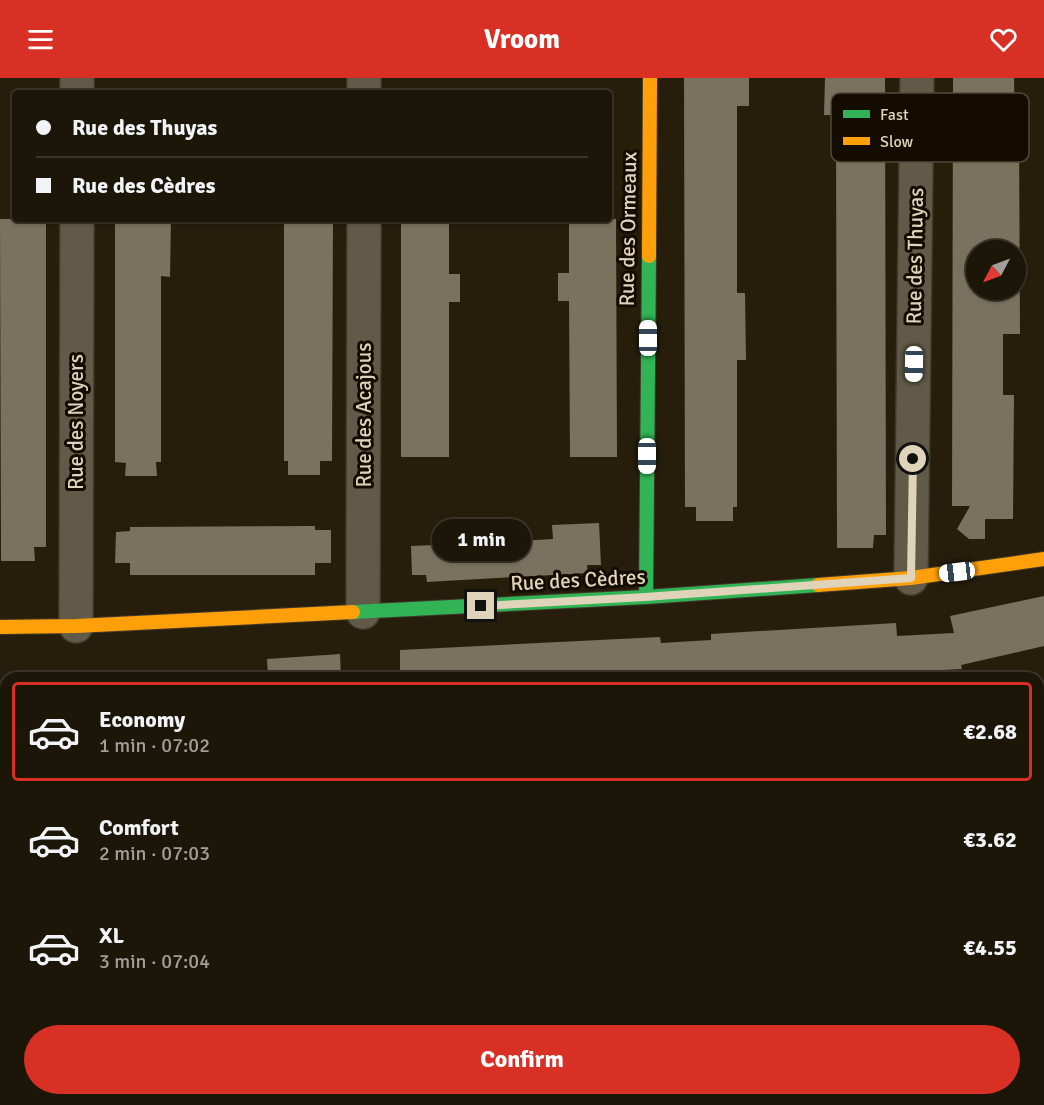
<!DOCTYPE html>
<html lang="en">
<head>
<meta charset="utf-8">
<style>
	:root { --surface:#1c1608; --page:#292316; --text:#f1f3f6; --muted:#a09f9c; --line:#3a3529; --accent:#d93025 }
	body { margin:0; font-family:Signika,sans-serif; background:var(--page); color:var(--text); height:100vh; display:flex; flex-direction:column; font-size:22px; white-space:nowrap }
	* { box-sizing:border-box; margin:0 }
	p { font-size:20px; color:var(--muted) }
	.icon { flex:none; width:33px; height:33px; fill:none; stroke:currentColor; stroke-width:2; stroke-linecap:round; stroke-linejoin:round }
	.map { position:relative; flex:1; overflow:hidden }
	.panel { position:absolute; left:0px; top:594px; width:1044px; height:434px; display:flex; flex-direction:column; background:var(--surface); border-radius:18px 18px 0 0; box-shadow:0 2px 4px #0004,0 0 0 2px var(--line) }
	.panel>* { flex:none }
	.guide { position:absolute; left:12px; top:12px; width:600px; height:132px; border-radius:6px; box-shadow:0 2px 4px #0004,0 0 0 2px var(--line); display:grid; align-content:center; height:132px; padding:0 24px; background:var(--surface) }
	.needle { width:39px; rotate:229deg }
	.controls { position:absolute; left:966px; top:162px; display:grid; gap:12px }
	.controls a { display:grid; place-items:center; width:60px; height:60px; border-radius:50%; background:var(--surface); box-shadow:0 2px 4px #0004,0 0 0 2px var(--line); font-size:30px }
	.end { position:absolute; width:27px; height:27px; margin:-14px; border:8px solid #dfd3ba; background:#111; box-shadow:0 0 0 3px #111 }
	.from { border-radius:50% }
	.bubble { position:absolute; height:42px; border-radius:21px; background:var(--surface); box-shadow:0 2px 4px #0004,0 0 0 2px var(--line); font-size:20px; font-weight:700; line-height:42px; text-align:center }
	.car { position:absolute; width:18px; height:36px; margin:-18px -9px; border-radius:8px; box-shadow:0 0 4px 2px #0007; background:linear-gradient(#fff 24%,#345 0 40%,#fff 0 76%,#345 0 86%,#fff 0) }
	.guide b { display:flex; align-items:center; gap:21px; height:57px; font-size:22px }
	.guide b+b { border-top:2px solid var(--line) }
	.guide i { width:15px; height:15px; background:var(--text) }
	ul { padding:10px 0 0; list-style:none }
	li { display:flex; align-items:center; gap:18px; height:99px; margin:0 12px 9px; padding:0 12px; border:3px solid transparent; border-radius:6px }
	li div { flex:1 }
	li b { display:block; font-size:22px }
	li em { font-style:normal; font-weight:700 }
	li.on { border-color:var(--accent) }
	li>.icon { width:54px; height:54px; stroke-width:1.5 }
	.action { display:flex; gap:12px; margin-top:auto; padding:12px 24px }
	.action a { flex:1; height:69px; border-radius:36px; background:var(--accent); color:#fff; font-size:24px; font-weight:700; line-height:69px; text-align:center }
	header { display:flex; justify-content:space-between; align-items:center; height:78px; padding:0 24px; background:var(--accent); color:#fff; font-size:27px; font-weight:700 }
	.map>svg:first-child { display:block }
</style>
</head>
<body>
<header><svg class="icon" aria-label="menu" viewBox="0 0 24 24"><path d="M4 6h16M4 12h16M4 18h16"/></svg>Vroom<svg class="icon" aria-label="heart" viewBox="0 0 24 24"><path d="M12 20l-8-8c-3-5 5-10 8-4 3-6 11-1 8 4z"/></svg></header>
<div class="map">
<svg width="1044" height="1027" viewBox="0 0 1044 1027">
	<rect width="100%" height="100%" fill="#261e0b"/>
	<polygon fill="#5d255d" points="1044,719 1044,1027 0,1027 0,735 6,735 6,1022 1038,1022 1038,720"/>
	<polygon fill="#04043d" points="32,1022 938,1022 946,1027 32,1027"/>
	<g fill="#7a715f" fill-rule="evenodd">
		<polygon points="684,0 749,0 749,28 737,28 737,215 745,215 746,282 737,282 737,429 733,429 733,443 696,443 696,429 685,429"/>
		<polygon points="825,0 885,0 886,457 874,457 873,470 837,470 836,37 824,37"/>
		<path d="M953 0H1014L1015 52H1019L1020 256H1003V317H1014L1013 441H985V461H969L957 451 970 428H952ZM976 172H1016V212H976Z"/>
		<polygon points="0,141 46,141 46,469 34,469 35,483 1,483"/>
		<polygon points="115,141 171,141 170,199 161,198 161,384 156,384 157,398 125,398 126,385 115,384"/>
		<polygon points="284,141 333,141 332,383 320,383 320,397 288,397 288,383 284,383"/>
		<polygon points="401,141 449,141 449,196 460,196 460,224 449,224 449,379 401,379"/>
		<polygon points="569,141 616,141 617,379 570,379 569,223 558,223 558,195 569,195"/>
		<polygon points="599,445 601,487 587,487 588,495 427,504 426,497 412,497 411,468 458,466 457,452 505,450 505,464 553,461 552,447"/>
		<polygon points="315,448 315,452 331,452 331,485 315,485 315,497 130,497 130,485 115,485 116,454 130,453 130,449"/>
		<polygon points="1044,518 1044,568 961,587 962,591 781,600 662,600 662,593 583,597 583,600 400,600 400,572 660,559 661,565 711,562 711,556 896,545 897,558 954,555 950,538"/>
		<polygon points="340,576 341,600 268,600 267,581"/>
	</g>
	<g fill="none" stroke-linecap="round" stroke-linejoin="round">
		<g stroke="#413a2c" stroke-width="36">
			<g id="street">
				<polyline points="77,15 77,0"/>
				<polyline points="364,15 364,0"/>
				<polyline points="911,500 917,0"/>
				<polyline points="363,534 364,141"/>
				<polyline points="76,548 77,141"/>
			</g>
		</g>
		<g stroke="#413a2c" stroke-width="16">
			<g id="fast">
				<polyline points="646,519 649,178"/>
				<polyline points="353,534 646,519 818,507"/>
			</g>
		</g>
		<g stroke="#413a2c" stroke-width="16">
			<g id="slow">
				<polyline points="649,178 650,0"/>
				<polyline points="818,507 911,500 1044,481"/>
				<polyline points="0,549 76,548 353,534"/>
			</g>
		</g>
		<g stroke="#625b4c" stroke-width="4" stroke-dasharray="3 4.5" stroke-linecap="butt">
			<polyline points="0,866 6,858"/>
			<polyline points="1038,987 1044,989"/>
			<polyline points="1011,1022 1019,1027"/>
		</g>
		<use href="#street" stroke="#625a49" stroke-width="33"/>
		<use href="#fast" stroke="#30b455" stroke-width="14"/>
		<use href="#slow" stroke="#ff9f0a" stroke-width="14"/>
	</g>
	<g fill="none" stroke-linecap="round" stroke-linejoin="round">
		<polyline stroke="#dfd3ba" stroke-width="8" points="481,528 645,519 911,500 913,381"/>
	</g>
	<g text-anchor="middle" stroke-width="6" stroke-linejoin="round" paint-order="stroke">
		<g font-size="21" fill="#dfd3ba" stroke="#150c00">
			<text transform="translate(628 151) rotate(-89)" y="7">Rue des Ormeaux</text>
			<text transform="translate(915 178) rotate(-89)" y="7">Rue des Thuyas</text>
			<text transform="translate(364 337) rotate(-90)" y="7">Rue des Acajous</text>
			<text transform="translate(76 344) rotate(-90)" y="7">Rue des Noyers</text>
			<text transform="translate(578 502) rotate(-3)" y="7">Rue des Cèdres</text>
		</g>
	</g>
	<rect x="831" y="15" width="198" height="69" rx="9" fill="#150c00" stroke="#524838" stroke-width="1.5"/>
	<rect x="843" y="32" width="27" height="8" fill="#30b455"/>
	<rect x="843" y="59" width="27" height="8" fill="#ff9f0a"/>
	<g font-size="16" fill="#dfd3ba">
		<text x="880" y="42">Fast</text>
		<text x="880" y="69">Slow</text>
	</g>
</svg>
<div class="controls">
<a><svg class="needle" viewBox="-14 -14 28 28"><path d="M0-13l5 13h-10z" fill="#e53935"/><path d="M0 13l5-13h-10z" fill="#a09f9c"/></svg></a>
</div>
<i class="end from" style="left:913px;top:381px"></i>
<i class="end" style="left:481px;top:528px"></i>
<div class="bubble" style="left:432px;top:441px;width:99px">1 min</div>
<i class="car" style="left:648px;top:260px;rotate:0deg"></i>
<i class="car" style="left:914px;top:286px;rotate:181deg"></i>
<i class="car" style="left:647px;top:378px;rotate:180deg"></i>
<i class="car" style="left:957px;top:494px;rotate:263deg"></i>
<div class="guide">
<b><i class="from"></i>Rue des Thuyas</b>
<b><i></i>Rue des Cèdres</b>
</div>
<section class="panel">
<ul>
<li class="on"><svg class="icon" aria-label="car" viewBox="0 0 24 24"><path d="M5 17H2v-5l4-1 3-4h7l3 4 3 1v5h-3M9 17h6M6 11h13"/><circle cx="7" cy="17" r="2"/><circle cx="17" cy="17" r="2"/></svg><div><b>Economy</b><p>1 min · 07:02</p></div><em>€2.68</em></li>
<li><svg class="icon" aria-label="car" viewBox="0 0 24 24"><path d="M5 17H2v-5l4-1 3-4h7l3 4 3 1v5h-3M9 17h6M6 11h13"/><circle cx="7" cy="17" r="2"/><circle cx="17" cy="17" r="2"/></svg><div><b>Comfort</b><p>2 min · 07:03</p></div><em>€3.62</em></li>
<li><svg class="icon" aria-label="car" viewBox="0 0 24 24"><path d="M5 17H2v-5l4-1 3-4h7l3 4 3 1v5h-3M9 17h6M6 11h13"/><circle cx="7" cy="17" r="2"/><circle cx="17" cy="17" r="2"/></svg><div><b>XL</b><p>3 min · 07:04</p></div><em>€4.55</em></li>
</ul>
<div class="action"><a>Confirm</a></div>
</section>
</div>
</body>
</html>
